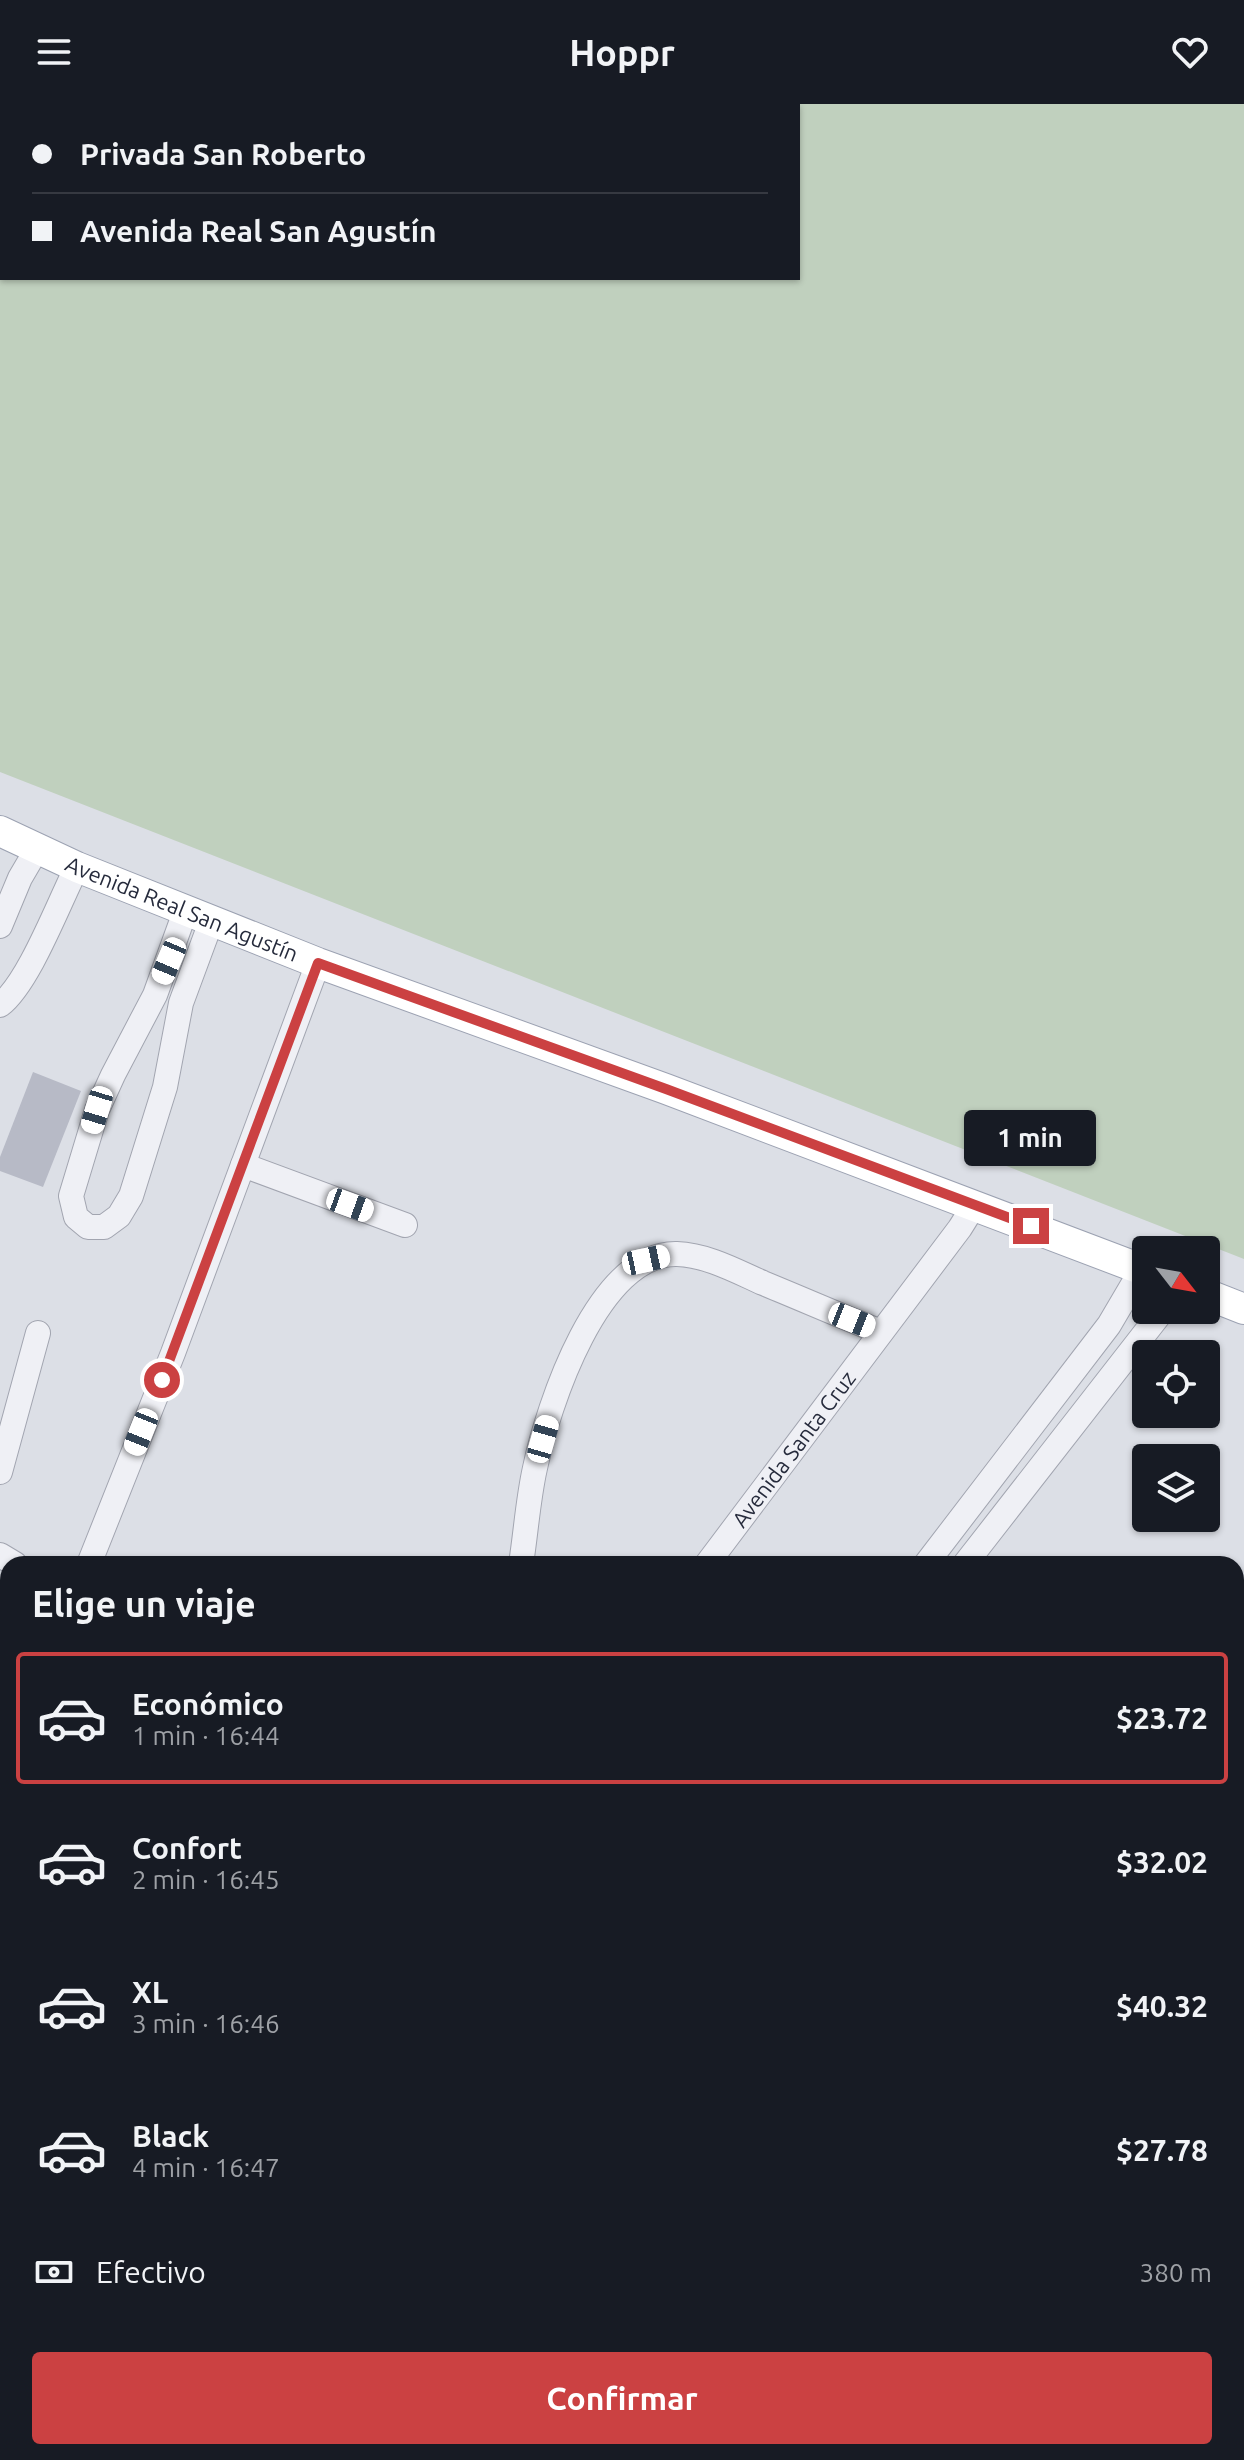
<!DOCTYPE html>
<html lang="es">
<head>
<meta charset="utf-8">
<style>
	:root { --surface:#171b24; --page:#242831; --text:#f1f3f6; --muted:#9ea1a6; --line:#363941; --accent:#cb4142 }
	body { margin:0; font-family:Ubuntu,sans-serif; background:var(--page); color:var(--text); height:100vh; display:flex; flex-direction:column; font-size:30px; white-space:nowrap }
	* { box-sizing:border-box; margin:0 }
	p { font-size:26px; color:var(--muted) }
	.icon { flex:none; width:44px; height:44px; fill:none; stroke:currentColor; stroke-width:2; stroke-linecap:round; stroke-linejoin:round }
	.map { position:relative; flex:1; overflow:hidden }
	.sheet { position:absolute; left:0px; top:1452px; width:1244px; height:904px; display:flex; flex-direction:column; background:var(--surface); border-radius:24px 24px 0 0; box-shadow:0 2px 6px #0004 }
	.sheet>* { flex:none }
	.guide { position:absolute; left:0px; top:0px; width:800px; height:176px; box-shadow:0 2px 6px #0004; display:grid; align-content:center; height:176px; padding:0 32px; background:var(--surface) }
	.needle { width:52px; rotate:121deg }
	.buttons { position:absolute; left:1132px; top:1132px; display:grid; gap:16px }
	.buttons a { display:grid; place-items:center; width:88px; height:88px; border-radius:8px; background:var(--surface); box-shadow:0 2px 6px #0004; font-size:40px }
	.end { position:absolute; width:36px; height:36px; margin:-18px; border:10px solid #cb4142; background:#fff; box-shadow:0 0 0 4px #fff }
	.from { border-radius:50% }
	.bubble { position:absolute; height:56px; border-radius:8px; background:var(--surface); box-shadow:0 2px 6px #0004; font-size:26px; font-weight:700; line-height:56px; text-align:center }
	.car { position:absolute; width:24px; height:48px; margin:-24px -12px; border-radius:10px; box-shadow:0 0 6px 2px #0007; background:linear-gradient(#fff 24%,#345 0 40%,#fff 0 76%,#345 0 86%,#fff 0) }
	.guide b { display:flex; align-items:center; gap:28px; height:76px; font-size:30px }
	.guide b+b { border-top:2px solid var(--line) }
	.guide i { width:20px; height:20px; background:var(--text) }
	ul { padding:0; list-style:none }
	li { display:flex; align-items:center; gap:24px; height:132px; margin:0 16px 12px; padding:0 16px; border:4px solid transparent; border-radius:8px }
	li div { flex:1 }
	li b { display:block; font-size:30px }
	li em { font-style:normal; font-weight:700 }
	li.selected { border-color:var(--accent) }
	li>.icon { width:72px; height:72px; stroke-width:1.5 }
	h2 { padding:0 32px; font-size:36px; line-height:96px }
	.pay { display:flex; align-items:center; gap:20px; height:88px; padding:0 32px; font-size:30px }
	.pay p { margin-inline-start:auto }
	.button { display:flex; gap:16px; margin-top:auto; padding:16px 32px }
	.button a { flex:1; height:92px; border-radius:8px; background:var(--accent); color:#fff; font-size:32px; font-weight:700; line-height:92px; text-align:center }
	header { display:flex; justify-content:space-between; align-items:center; height:104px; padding:0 32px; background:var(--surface); font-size:36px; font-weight:700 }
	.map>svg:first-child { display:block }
</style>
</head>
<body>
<header><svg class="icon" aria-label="menu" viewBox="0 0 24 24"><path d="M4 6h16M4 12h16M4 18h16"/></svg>Hoppr<svg class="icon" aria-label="heart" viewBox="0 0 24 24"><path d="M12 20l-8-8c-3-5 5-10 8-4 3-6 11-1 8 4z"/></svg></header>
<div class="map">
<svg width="1244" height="2356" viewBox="0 0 1244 2356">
	<rect width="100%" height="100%" fill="#dcdfe6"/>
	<polygon fill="#cbced8" points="1244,1868 1244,2055 1236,2050 1236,1878"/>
	<polygon fill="#c0d0be" points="143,0 1244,0 1244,1155 0,668 0,104 2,102 2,174 798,174 798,2 140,2"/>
	<g fill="#97a7c6">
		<polygon points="0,1595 8,1600 8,1642 0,1633"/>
		<polygon points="0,2063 8,2100 8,2284 0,2207"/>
		<polygon points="13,2348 44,2348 45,2356 13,2356"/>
	</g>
	<polygon fill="#b7bac6" points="33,968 81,987 43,1083 0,1067 0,1053"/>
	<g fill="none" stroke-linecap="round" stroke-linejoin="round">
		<g stroke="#a2a5b0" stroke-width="26">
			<g id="minor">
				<polyline points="185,808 155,891 113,971 97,1006 71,1092 76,1113 88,1123 104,1123 119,1112 131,1092 165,983 181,899 211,818"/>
				<polyline points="0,822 20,774 37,745"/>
				<path d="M0 901C29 879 59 798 77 763"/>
				<polyline points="243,1061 405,1121"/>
				<polyline points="0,1368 38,1229"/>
				<polyline points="0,1451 15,1460"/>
				<polyline points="89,1460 173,1249 318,859"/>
				<path d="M521 1460C526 1428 528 1395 535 1364 548 1302 598 1148 677 1150 707 1151 736 1167 763 1179 802 1195 841 1212 881 1228"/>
				<path id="s1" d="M707 1460 960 1124 975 1100"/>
				<polyline points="926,1460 1109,1221 1142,1165"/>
				<polyline points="965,1460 1163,1206"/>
				<polyline points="1236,1737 1244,1741"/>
				<polyline points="1236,1771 1244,1774"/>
				<polyline points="1236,1832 1244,1821"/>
				<polyline points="1236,1885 1244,1896"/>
				<polyline points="1236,1924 1244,1912"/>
				<polyline points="1236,2137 1244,2142"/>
				<polyline points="1236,2284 1244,2270"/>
				<polyline points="107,2356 110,2348"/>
				<polyline points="444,2356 450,2348"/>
				<polyline points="624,2356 630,2348"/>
				<polyline points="821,2356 828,2348"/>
				<polyline points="1009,2356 1016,2348"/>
				<polyline points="1195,2356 1200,2348"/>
			</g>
		</g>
		<g stroke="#9ca2b2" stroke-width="32">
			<g id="major">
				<polyline points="19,2 22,0"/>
				<polyline points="62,2 64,0"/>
				<polyline points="0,45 2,43"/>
				<path id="s2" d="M0 727 77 763 318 859 666 985 1146 1167"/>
				<polyline points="1206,1190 1244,1205"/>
			</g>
		</g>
		<use href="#minor" stroke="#eff0f5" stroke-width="24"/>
		<use href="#major" stroke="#fff" stroke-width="30"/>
	</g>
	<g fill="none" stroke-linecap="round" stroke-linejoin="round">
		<polyline stroke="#cb4142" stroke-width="10" points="162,1276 318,859 666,985 1031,1122"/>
	</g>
	<g text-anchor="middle" stroke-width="8" stroke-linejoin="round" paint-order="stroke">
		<g font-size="22" fill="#262b3c" stroke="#eceef4">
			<text dy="8" stroke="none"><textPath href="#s2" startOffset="198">Avenida Real San Agustín</textPath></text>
			<text dy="8" stroke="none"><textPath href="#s1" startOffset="144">Avenida Santa Cruz</textPath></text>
		</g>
	</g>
</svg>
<div class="buttons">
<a><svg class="needle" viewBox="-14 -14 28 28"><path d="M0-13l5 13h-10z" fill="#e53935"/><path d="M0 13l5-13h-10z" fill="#9ea1a6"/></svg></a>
<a><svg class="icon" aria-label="locate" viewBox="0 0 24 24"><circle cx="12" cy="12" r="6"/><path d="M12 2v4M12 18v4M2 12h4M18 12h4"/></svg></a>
<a><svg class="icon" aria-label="layers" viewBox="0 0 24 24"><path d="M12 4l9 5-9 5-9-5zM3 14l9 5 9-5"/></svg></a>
</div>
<i class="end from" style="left:162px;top:1276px"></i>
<i class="end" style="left:1031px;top:1122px"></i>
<div class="bubble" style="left:964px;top:1006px;width:132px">1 min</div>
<i class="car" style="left:169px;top:857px;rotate:203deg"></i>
<i class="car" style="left:97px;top:1006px;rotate:197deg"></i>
<i class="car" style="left:350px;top:1101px;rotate:110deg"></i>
<i class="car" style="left:646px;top:1156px;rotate:78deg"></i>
<i class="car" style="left:852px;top:1216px;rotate:112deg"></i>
<i class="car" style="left:141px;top:1328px;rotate:202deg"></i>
<i class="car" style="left:543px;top:1335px;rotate:16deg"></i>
<div class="guide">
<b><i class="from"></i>Privada San Roberto</b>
<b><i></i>Avenida Real San Agustín</b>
</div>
<section class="sheet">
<h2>Elige un viaje</h2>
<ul>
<li class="selected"><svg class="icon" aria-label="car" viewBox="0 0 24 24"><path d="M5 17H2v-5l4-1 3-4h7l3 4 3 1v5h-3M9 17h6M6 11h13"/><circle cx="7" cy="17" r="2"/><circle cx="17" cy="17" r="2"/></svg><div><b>Económico</b><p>1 min · 16:44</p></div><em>$23.72</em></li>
<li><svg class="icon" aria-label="car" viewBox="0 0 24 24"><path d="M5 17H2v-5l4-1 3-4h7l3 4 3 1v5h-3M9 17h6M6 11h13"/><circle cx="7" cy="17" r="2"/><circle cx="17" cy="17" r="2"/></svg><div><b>Confort</b><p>2 min · 16:45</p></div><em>$32.02</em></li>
<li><svg class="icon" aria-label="car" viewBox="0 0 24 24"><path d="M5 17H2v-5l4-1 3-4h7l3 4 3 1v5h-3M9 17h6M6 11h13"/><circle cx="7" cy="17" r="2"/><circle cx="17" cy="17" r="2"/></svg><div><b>XL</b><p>3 min · 16:46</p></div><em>$40.32</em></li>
<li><svg class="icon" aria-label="car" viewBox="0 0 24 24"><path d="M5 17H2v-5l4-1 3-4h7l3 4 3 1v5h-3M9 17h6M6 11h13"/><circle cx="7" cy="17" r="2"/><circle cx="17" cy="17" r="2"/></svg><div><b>Black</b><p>4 min · 16:47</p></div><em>$27.78</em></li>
</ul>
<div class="pay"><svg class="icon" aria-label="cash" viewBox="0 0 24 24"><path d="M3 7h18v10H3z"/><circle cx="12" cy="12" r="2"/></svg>Efectivo<p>380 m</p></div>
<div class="button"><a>Confirmar</a></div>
</section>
</div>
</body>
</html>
